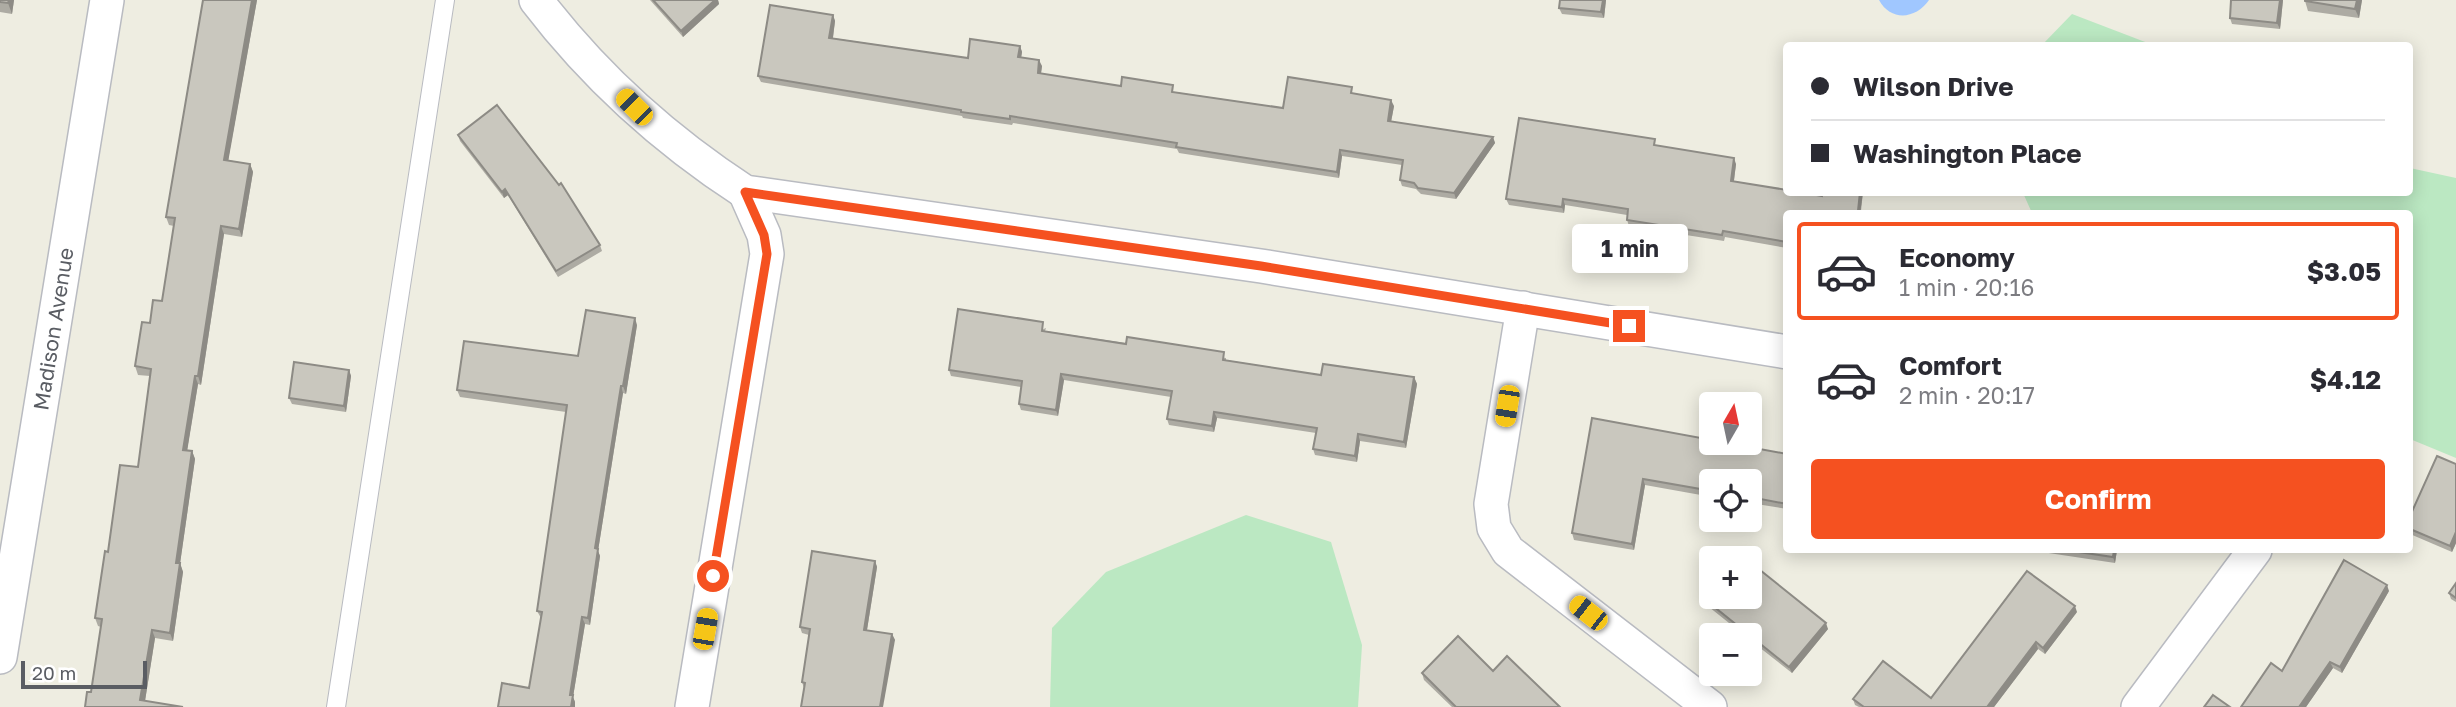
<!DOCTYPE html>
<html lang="en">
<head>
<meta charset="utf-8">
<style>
	:root { --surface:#fff; --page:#f2f2f3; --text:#2b2b33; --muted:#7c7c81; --line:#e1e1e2; --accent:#f55120 }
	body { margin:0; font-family:"Golos Text",sans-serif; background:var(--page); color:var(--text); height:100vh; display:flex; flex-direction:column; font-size:26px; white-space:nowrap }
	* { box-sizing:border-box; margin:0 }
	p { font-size:23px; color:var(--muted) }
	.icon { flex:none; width:38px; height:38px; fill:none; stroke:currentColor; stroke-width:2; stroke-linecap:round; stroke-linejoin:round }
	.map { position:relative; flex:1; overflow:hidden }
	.drawer { position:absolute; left:1783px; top:210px; width:630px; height:343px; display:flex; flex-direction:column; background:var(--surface); border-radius:7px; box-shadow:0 4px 18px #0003 }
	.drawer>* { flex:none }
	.top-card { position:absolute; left:1783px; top:42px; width:630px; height:154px; border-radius:7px; box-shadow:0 4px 18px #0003; display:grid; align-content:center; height:154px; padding:0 28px; background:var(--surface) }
	.needle { width:46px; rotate:9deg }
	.fabs { position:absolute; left:1699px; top:392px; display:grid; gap:14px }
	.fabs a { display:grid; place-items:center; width:63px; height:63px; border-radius:7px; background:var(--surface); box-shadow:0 4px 18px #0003; font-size:35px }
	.scale { position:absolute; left:21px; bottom:18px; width:126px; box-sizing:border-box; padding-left:7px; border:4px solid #5a5d63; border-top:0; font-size:19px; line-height:24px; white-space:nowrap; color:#5a5d63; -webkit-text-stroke:5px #fff; paint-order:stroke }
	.end { position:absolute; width:32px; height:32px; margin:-16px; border:9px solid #f55120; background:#fff; box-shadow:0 0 0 4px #fff }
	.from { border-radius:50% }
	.bubble { position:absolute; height:49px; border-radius:7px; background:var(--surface); box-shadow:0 4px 18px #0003; font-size:23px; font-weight:700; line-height:49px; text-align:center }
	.car { position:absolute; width:21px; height:42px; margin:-21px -10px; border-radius:9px; box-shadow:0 0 5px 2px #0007; background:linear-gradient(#f5c518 24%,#345 0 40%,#f5c518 0 76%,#345 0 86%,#f5c518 0) }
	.top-card b { display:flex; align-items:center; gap:24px; height:66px; font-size:26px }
	.top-card b+b { border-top:2px solid var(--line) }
	.top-card i { width:18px; height:18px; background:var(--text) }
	ul { padding:12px 0 0; list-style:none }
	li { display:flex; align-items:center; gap:21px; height:98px; margin:0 14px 10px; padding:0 14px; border:4px solid transparent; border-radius:7px }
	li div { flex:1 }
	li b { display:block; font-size:26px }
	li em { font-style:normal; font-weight:700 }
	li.current { border-color:var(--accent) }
	li>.icon { width:63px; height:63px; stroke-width:1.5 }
	.cta { display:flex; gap:14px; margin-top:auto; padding:14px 28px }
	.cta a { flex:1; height:80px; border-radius:7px; background:var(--accent); color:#fff; font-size:28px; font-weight:700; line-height:80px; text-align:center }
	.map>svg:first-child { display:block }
</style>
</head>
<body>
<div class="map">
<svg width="2456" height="707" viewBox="0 0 2456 707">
	<rect width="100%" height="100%" fill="#eeede1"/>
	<g fill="#bbe8c2">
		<polygon points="2072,14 2153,45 2042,45"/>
		<polygon points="2410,168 2456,178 2456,458 2410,439 2410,214 2032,213 2023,193 2410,192"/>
		<polygon points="1246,515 1331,542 1362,645 1358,707 1050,707 1052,628 1106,572"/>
	</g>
	<path fill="#a0c7ff" d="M1879 0H1929C1916 19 1891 22 1879 0Z"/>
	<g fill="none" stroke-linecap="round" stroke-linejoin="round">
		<g stroke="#b9bbc1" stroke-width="20">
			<polyline id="lane" points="336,707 445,0"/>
		</g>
		<g stroke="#b9bbc1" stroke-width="36">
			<g id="street">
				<path d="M536 0C594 76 665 140 745 192L1261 266 1787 352"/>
				<polyline points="1523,308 1491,504 1494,528 1508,551 1710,707"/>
				<polyline points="0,657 107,0"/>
				<polyline points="692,707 767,254 764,235 745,192"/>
				<polyline points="2138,707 2255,550"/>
			</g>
		</g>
		<use href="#lane" stroke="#fff" stroke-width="18"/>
		<use href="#street" stroke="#fff" stroke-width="33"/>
	</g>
	<g fill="#adaba3">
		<polygon points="0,0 14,0 12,14 0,12"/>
		<polygon points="203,0 257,0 228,160 250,164 253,172 242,237 224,234 201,385 198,384 187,450 192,451 195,459 180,563 183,572 173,641 155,638 145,701 91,692 101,627 98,626 95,618 108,552 138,467 150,376 138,375 135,366 150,323 162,301 174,226 169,225 166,217"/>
		<polygon points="650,0 718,0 719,4 683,37"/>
		<polygon points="1560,0 1606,0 1604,18 1562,14 1559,8"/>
		<polygon points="2283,0 2280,29 2232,24 2230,18"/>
		<polygon points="2362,0 2359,18 2308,11 2305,1"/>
		<polygon points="833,15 835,21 833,38 968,58 1020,46 1022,52 1021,58 1042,66 1041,74 1121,86 1175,92 1283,108 1354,94 1394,106 1391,122 1493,137 1495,143 1456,199 1421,194 1416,189 1402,186 1400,180 1402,165 1342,156 1339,178 1179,153 1177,149 1013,123 1012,125 963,118 962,116 761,82 758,76"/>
		<polygon points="458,135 600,245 602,251 558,277 508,195 504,198 460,141"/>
		<polygon points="1657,146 1736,164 1734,181 1822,196 1863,192 1861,211 1787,214 1787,248 1725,237 1724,241 1629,226 1627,220 1627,215 1565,205 1564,213 1509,205 1506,199"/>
		<polygon points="637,325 626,394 623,393 598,551 600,556 590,625 585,624 573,697 575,702 575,707 498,707 529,688 541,618 537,611 566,412 460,397 457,390 578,356"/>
		<polygon points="1046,328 1045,331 1226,358 1226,360 1321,375 1414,377 1417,384 1406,448 1360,441 1357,462 1315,455 1313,449 1316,433 1217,418 1214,432 1169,425 1167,419 1171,397 1064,380 1058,416 1021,410 1019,404 1021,387 951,376 949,370"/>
		<polygon points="349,370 351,376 346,412 292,404 289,398"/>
		<polygon points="1592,418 1787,454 1787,509 1750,503 1750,481 1712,481 1712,497 1645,485 1634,550 1574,540 1572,533"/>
		<polygon points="2456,464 2456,543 2452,552 2410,534 2410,516"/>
		<polygon points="2028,550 2117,550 2115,563"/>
		<polygon points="875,561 877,567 867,630 892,634 895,640 804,688 802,682 809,635 802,633 800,627"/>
		<polygon points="2456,583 2456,602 2451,599 2449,593"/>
		<polygon points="2389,591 2342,673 2333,668 2306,707 2241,707 2282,671"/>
		<polygon points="1702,597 1828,629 1792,673 1750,640 1750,635 1744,635 1704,603"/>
		<polygon points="2077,612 2045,654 2038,649 1994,707 1859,707 1855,705 1853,699 1931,698"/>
		<polygon points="1493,671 1560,707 1452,707 1424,680 1422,673"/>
	</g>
	<g fill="#8d8b85">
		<polygon points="9,0 14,0 12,14 8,3"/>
		<polygon points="252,0 257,0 227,168 224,160"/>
		<polygon points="715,0 718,0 719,4 683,37 681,31"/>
		<polygon points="1603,0 1606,0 1604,18 1601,12"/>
		<polygon points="2280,0 2283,0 2280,29 2277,23"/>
		<polygon points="2357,0 2362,0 2359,18 2355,9"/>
		<polygon points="833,15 835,21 832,44 829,38"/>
		<polygon points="1020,46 1022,52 1020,64 1018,57"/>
		<polygon points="1039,60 1042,66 1040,79 1038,73"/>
		<polygon points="1391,100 1394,106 1390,127 1388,121"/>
		<polygon points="1493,137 1495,143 1456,199 1454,193"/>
		<polygon points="1340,150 1342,156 1339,178 1337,172"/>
		<polygon points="1734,158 1736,164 1733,187 1731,181"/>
		<polygon points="250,164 253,172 242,237 239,229"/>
		<polygon points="505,189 508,195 504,198 502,192"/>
		<polygon points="1860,192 1863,192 1860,214 1858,211"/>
		<polygon points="1563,199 1565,205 1564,213 1562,207"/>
		<polygon points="221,226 224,234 201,385 198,376"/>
		<polygon points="635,318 637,325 626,394 623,386"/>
		<polygon points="349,370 351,376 346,412 344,406"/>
		<polygon points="1061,374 1064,380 1058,416 1056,410"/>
		<polygon points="195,376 198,384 186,458 183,450"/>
		<polygon points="1414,377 1417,384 1406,448 1404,442"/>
		<polygon points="621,386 623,393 598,551 600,556 590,625 588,618 595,548"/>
		<polygon points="1214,412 1217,418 1214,432 1212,426"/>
		<polygon points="1358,434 1360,441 1357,462 1355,456"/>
		<polygon points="192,451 195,459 179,571 176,563"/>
		<polygon points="1643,479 1645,485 1634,550 1632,544"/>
		<polygon points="2456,532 2456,543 2452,552 2450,546"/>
		<polygon points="2114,550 2117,550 2115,563 2113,557"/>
		<polygon points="875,561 877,567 866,636 864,630"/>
		<polygon points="180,563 183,572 173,641 170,633"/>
		<polygon points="2387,585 2389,591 2342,673 2340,667"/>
		<polygon points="2075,606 2077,612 2045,654 2043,648"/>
		<polygon points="582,617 585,624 573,697 575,702 575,707 571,707 570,695"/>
		<polygon points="1826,623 1828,629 1792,673 1789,667"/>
		<polygon points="152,630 155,638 144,707 140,700"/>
		<polygon points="892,634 895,640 883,707 880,707"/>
		<polygon points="2036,642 2038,649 1994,707 1987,707"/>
		<polygon points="2330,662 2333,668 2306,707 2299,707"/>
	</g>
	<g fill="#c9c7be" stroke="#8d8b85" stroke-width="2">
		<polygon points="0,0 9,0 8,3 0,2"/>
		<polygon points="203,0 252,0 224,160 250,164 239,229 221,226 198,376 195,376 183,450 192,451 176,563 180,563 170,633 152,630 140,700 183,707 85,707 87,692 91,692 102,619 95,618 105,551 108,552 120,465 138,467 151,369 135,366 142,322 150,323 153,300 162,301 175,218 166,217"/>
		<polygon points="653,0 715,0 681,31"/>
		<polygon points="1560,0 1603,0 1601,12 1559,8"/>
		<polygon points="2231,0 2280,0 2277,23 2230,18"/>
		<polygon points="2305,0 2357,0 2355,9 2305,1"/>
		<polygon points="770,5 833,15 829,38 968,58 970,39 1020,46 1018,57 1039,60 1038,73 1121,86 1122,77 1173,85 1172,92 1283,108 1288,77 1352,87 1351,93 1391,100 1388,121 1493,137 1454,193 1418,188 1414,183 1400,180 1403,160 1340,150 1337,172 1176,147 1177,143 1010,116 1010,119 961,112 961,110 758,76"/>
		<polygon points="497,105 559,185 561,183 600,245 556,271 505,189 502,192 458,135"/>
		<polygon points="1519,118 1655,139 1654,145 1734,158 1731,181 1787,190 1787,192 1801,192 1822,196 1823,192 1860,192 1858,211 1873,214 1787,214 1787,242 1723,231 1722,235 1627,220 1628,209 1563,199 1562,207 1506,199"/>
		<polygon points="958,309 1043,322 1042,331 1126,344 1127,337 1224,352 1223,360 1321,375 1323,364 1414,377 1404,442 1358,434 1355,456 1313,449 1317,428 1214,412 1212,426 1167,419 1172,391 1061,374 1056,410 1019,404 1022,381 949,370"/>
		<polygon points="586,310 635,318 623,386 621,386 595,548 598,549 588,618 582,617 570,695 573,695 571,707 498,707 502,683 529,688 542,612 537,611 567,405 457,390 464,341 578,356"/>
		<polygon points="294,362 349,370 344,406 289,398"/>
		<polygon points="1592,418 1712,440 1712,443 1727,443 1787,454 1787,504 1750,497 1750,481 1712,481 1712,491 1643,479 1632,544 1572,533"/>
		<polygon points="2437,456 2456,464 2456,532 2450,546 2410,529 2410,516"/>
		<polygon points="2065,550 2114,550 2113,557"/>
		<polygon points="812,551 875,561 864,630 892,634 880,707 801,707 805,683 802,682 810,629 800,627"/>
		<polygon points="1738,552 1746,558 1733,558"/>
		<polygon points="2344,560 2387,585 2340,667 2330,662 2299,707 2241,707 2271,663 2282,671"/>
		<polygon points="1750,562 1826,623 1789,667 1702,597 1712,585 1712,597 1750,597"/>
		<polygon points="2027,571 2075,606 2043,648 2036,642 1987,707 1864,707 1853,699 1883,661 1931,698"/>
		<polygon points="2456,583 2456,598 2449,593"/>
		<polygon points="1458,636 1493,671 1507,656 1560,707 1456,707 1422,673"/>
		<polygon points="2213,695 2230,707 2204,707"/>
	</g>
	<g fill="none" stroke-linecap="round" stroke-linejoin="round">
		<polyline stroke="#f55120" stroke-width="9" points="713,576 767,254 764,235 745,192 1261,266 1629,326"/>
	</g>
	<g text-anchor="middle" stroke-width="6" stroke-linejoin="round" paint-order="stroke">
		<g font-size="21" fill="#5a5d63" stroke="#fff">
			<text transform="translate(54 329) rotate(-81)" y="7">Madison Avenue</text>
		</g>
	</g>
</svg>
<div class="fabs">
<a><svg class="needle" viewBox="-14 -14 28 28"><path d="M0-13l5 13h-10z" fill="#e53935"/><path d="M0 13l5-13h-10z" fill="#7c7c81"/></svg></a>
<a><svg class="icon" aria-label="locate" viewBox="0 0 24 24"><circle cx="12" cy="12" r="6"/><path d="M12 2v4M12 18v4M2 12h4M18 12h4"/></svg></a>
<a>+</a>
<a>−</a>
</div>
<div class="scale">20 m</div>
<i class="end from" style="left:713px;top:576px"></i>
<i class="end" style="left:1629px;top:326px"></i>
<div class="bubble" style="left:1572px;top:224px;width:116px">1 min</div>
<i class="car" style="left:634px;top:107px;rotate:315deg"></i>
<i class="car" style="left:1507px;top:406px;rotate:189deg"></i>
<i class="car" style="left:1588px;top:613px;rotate:308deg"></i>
<i class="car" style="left:705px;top:629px;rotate:10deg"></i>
<div class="top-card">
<b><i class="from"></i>Wilson Drive</b>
<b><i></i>Washington Place</b>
</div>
<section class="drawer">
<ul>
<li class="current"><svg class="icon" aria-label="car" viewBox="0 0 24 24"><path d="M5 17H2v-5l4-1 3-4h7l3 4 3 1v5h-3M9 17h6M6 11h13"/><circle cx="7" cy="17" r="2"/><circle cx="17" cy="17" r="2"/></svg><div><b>Economy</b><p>1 min · 20:16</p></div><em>$3.05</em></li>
<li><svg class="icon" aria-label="car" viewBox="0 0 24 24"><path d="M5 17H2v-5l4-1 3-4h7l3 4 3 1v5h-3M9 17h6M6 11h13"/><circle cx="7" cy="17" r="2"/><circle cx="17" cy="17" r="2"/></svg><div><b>Comfort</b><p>2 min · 20:17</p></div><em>$4.12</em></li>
</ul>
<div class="cta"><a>Confirm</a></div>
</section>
</div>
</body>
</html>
